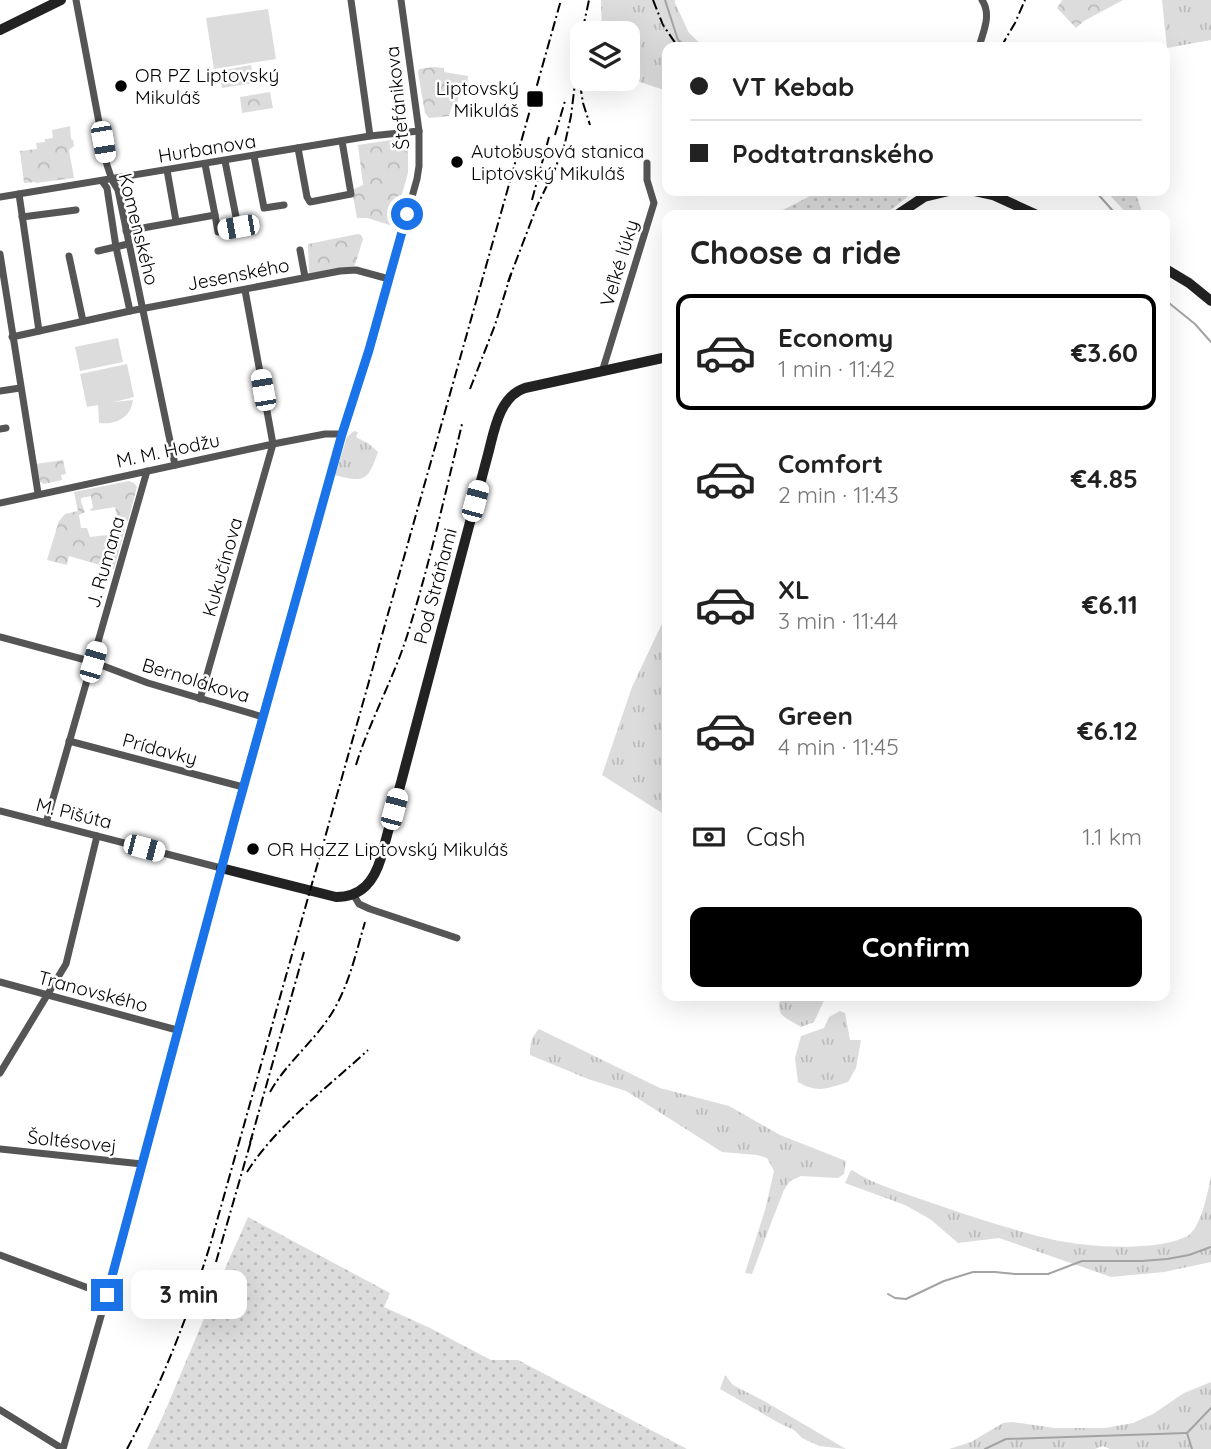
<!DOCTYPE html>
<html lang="en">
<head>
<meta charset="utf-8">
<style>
	:root { --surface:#fff; --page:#f2f2f2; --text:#222; --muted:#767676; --line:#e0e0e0; --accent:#000 }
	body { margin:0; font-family:Quicksand,sans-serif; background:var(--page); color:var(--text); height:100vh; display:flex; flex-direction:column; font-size:26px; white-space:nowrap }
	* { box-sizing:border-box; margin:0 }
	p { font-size:23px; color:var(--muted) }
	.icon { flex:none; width:38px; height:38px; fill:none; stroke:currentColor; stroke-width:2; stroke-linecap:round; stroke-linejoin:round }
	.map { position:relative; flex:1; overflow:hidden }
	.sheet { position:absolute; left:662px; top:210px; width:508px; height:791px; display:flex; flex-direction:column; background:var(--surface); border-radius:14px; box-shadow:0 7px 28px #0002 }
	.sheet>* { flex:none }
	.top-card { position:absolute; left:662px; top:42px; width:508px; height:154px; border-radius:14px; box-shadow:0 7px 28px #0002; display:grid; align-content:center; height:154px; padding:0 28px; background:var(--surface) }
	.tools { position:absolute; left:570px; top:21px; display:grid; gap:14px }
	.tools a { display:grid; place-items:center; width:70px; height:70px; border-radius:14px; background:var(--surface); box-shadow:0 7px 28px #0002; font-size:35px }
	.end { position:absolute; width:32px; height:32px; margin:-16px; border:9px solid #1a73e8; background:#fff; box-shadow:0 0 0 4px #fff }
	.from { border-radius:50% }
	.bubble { position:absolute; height:49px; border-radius:14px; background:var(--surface); box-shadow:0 7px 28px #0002; font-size:23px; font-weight:700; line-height:49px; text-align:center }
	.car { position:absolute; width:21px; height:42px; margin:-21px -10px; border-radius:9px; box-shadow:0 0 5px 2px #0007; background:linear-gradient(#fff 24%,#345 0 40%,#fff 0 76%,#345 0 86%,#fff 0) }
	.top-card b { display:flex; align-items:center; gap:24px; height:66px; font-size:26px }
	.top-card b+b { border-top:2px solid var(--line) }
	.top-card i { width:18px; height:18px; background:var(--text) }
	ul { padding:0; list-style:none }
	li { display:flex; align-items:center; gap:21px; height:116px; margin:0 14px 10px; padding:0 14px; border:4px solid transparent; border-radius:14px }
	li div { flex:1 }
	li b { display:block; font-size:26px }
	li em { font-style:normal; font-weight:700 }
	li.selected { border-color:var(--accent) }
	li>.icon { width:63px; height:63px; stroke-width:1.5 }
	h2 { padding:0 28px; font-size:32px; line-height:84px }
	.pay { display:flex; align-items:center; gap:18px; height:77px; padding:0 28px; font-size:26px }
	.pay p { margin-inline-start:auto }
	.primary-button { display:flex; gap:14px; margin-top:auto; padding:14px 28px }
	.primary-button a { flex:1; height:80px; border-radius:14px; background:var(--accent); color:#fff; font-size:28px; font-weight:700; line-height:80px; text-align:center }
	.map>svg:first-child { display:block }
</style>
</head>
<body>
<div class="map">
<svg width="1211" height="1449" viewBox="0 0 1211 1449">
	<defs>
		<pattern id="grass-tufts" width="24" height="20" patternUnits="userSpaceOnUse" patternTransform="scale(1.75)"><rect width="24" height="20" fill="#dcdcdc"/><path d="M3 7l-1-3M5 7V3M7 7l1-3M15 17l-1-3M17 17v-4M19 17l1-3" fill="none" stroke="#bbb"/></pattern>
		<pattern id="forest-crowns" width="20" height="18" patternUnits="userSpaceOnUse" patternTransform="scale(1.75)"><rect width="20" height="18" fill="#dcdcdc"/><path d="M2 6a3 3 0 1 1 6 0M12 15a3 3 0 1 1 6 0" fill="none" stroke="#bbb"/></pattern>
		<pattern id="garden-dots" width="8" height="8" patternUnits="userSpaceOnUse" patternTransform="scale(1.75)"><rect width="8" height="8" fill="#dcdcdc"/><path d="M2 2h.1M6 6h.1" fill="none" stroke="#bbb" stroke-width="1.8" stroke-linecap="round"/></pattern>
	</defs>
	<rect width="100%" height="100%" fill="#fff"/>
	<g fill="url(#grass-tufts)">
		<polygon points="601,0 675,0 675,3 689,33 704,47 667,47 667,91 628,78 628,33 602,33"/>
		<polygon points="1162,0 1211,0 1211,40 1167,48"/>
		<path d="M354 431 358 432 356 437 369 444 378 452C368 481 365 483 335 475L347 437Z"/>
		<polygon points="667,613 667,816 602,775 632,687"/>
		<path d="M781 996H826L814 1022 801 1027C785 1017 775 1017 781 996Z"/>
		<path d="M840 1011 845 1013 850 1040H861L856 1068 848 1082C828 1088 818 1094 798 1082L795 1058 801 1036 824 1028 829 1017Z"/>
		<path d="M539 1029 660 1088 729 1106 780 1135 846 1161 844 1174 838 1178 801 1176 790 1181 784 1190 773 1218 752 1274 745 1273 765 1210 774 1171 767 1158 757 1155 722 1152 626 1091 588 1079 530 1055C530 1044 531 1037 539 1029Z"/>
		<path d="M852 1170C874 1185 902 1192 926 1201 967 1215 1008 1229 1050 1239 1085 1247 1143 1251 1178 1240 1179 1239 1187 1237 1188 1236 1202 1225 1207 1194 1211 1177V1262L1164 1272 1111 1277 999 1238 958 1243 930 1219 905 1205 845 1183 850 1172Z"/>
		<polygon points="725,1375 733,1385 764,1401 846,1449 819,1446 802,1438 794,1430 779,1423 720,1389"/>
		<polygon points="1211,1382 1211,1449 1110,1449 1103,1446 1095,1449 949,1449 971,1442 1003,1423 1013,1422 1055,1428 1105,1428 1133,1423 1153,1414 1184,1393"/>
	</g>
	<g fill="url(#forest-crowns)">
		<polygon points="1062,0 1123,0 1084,21 1076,28 1057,8"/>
		<polygon points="434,67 444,68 444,72 468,76 467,92 459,93 457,107 452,106 449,116 429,118 425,113 418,72 419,69"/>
		<polygon points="270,92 273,108 242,113 240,97"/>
		<polygon points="70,126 71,139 73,140 74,146 69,150 74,178 36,183 35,182 24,183 20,151 37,149 36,143 45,142 45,139 53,138 52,130"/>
		<polygon points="398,139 402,140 408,146 408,173 393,226 367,218 357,218 352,190 363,185 358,145"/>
		<polygon points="358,234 361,235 363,239 355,265 352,268 310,273 309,271 308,244"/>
		<polygon points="63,460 66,474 61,475 62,480 44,484 40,482 36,464"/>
		<polygon points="129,481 134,483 137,487 128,521 118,521 115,507 91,511 90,509 93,508 91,496 81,498 81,502 85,512 79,515 81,528 87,528 90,537 116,534 118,529 125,529 114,569 69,556 67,565 47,560 59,521 65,514 78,511 74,492"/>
	</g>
	<g fill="url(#garden-dots)">
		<polygon points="820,191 915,191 884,215 773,215"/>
		<polygon points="1106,191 1135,191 1143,215 1128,215"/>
		<path d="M248 1217 390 1293 384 1307 430 1328 491 1360H518L687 1449H147L163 1416 208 1309C213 1307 213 1304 212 1298Z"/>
	</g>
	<g fill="#dcdcdc">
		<polygon points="268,9 276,59 214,69 206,18"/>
		<polygon points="251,65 254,83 222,88 219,71"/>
		<polygon points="118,338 123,362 80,371 75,347"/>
		<path d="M127 364 134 397 114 402 133 400C131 418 115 425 99 423L98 405 87 407 80 374Z"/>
	</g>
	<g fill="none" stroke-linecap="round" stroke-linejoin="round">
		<g stroke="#a3a3a3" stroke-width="2">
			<polyline points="665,0 678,40 685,47"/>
			<polyline points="1088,191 1097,193 1113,211 1114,215"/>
			<polyline points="1164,299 1195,324 1211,342"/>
			<polyline points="888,1294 895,1298 906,1299 944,1281 973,1272 995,1272 1015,1274 1048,1274 1082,1261 1142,1261 1167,1259 1189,1255 1211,1247"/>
			<polyline points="985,1449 1006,1439 1187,1433"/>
			<polyline points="1192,1449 1187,1433 1211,1408"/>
		</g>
		<g stroke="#555" stroke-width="7">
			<polyline points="76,0 107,165 112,180 118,190 175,465"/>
			<polyline points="351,0 370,136"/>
			<path d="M979 47C983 32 992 15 982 0"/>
			<polyline points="298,148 307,197 310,202 351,194 342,141"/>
			<polyline points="254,156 264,208 284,205"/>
			<polyline points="205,164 215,215"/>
			<polyline points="167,170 176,221"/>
			<polyline points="102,181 107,188 116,247 130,311"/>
			<polyline points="19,194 39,331"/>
			<polyline points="0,197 370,136 419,131"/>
			<polyline points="22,217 76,210"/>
			<polyline points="220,230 238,227 225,161"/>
			<polyline points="126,231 215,215 218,232"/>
			<polyline points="300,250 305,277"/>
			<polyline points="98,251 128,244"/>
			<polyline points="0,254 38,493"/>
			<polyline points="69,256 83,321"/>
			<polyline points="12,337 130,311 340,271 356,270 389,279"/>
			<polyline points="602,372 654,203 647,180 647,163"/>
			<polyline points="0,391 20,388"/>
			<polyline points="0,429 6,428"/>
			<polyline points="0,503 273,444 325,434 342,434"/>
			<polyline points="0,637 93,662 148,683 263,717"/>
			<polyline points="200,699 273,444 245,290"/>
			<polyline points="69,741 243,787"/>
			<polyline points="0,811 221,868"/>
			<polyline points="46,823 147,471"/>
			<polyline points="353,894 359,904 370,909 457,938"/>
			<polyline points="0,982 177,1030"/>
			<polyline points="0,1073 66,964 97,836"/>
			<polyline points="0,1149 142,1164"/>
			<polyline points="0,1255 107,1295"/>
			<polyline points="0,1410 63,1449 107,1295 243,787 342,434 372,339 417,179 419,166 419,131 401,0"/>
		</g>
		<g stroke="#222" stroke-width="10">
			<polyline points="0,30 61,0"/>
			<polyline points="975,191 993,195 1037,215"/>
			<polyline points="897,215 924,197 949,191"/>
			<polyline points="1164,268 1189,283 1211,301"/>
			<path d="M221 868 336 897C362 897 374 881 381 858L487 458C494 433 498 397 525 388L667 357"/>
		</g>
		<g stroke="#000" stroke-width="2" stroke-dasharray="10 3.5 2 3.5" stroke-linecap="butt">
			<polyline points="653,0 663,25 678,47"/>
			<polyline points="1001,47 1015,23 1025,0"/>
			<polyline points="580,84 583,103 590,125"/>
			<polyline points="555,135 565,101"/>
			<polyline points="532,200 549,137"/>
			<polyline points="508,282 537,206 555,169 565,143 571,116 580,42 589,0"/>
			<polyline points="470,389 495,325 511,274"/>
			<path d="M356 765C370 720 393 680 407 636 429 566 445 495 462 424"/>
			<path d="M270 1092C285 1065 310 1045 328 1019 348 990 355 956 365 922"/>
			<polyline points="250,1143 304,952"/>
			<path d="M247 1172C276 1126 328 1087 368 1050"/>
			<polyline points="216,1262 253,1134"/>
			<path d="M127 1449C162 1383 189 1314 211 1242L561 0"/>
		</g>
	</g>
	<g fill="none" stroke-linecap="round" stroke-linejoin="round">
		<polyline stroke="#1a73e8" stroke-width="9" points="107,1295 236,814 342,434 369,350 407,214"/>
	</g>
	<g fill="#000" stroke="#fff" stroke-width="2.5">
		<circle cx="121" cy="86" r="7"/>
		<rect x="526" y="90" width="18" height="18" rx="3.5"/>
		<circle cx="457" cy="162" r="7"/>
		<circle cx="253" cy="849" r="7"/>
	</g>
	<g text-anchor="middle" stroke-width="5" stroke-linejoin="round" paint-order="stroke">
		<g font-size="19" fill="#000" stroke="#fff" text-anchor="start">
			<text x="135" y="82">OR PZ Liptovský<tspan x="135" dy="22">Mikuláš</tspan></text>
			<text x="519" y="95" text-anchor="end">Liptovský<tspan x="519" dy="22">Mikuláš</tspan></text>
			<text x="471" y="158">Autobusová stanica<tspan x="471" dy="22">Liptovský Mikuláš</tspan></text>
			<text x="267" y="856">OR HaZZ Liptovský Mikuláš</text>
		</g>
		<g font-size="19" fill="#000" stroke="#fff">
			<text transform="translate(397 98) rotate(-96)" y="7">Štefánikova</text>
			<text transform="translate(207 148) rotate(-9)" y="7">Hurbanova</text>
			<text transform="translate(139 229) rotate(76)" y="7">Komenského</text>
			<text transform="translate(619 263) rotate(-73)" y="7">Veľké lúky</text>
			<text transform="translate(238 274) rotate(-11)" y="7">Jesenského</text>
			<text transform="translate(168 450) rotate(-12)" y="7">M. M. Hodžu</text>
			<text transform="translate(105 562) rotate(-74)" y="7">J. Rumana</text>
			<text transform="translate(222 567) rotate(-74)" y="7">Kukučínova</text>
			<text transform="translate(435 586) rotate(-75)" y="7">Pod Stráňami</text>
			<text transform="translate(196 680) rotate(17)" y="7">Bernolákova</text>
			<text transform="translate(160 749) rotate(15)" y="7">Prídavky</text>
			<text transform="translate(74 813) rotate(14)" y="7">M. Pišúta</text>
			<text transform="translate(93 991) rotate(15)" y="7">Tranovského</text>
			<text transform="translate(72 1141) rotate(6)" y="7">Šoltésovej</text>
		</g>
	</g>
</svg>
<div class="tools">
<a><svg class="icon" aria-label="layers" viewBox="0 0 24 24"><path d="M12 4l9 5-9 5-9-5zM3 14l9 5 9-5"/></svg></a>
</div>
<i class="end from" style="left:407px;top:214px"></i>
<i class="end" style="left:107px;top:1295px"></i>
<div class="bubble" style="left:131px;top:1270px;width:116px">3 min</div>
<i class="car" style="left:103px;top:142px;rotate:170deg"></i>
<i class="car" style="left:238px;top:227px;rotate:260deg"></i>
<i class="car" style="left:263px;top:390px;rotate:350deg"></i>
<i class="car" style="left:475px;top:501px;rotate:15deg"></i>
<i class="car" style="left:93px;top:662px;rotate:16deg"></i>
<i class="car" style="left:394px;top:809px;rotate:15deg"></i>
<i class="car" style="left:144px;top:848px;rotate:105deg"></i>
<div class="top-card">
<b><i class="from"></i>VT Kebab</b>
<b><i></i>Podtatranského</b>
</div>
<section class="sheet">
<h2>Choose a ride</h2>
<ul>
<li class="selected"><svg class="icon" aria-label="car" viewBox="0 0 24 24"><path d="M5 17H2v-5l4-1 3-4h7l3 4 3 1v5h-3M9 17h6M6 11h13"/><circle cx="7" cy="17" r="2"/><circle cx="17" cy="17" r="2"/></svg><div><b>Economy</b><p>1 min · 11:42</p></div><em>€3.60</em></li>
<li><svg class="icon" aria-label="car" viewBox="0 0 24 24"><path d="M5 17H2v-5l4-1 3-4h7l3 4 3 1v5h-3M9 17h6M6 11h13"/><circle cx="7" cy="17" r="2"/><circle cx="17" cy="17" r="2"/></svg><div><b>Comfort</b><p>2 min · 11:43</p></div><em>€4.85</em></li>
<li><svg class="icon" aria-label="car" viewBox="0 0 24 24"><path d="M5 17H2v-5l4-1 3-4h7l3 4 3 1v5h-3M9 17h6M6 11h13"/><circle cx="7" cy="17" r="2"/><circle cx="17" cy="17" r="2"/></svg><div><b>XL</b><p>3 min · 11:44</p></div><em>€6.11</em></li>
<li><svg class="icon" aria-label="car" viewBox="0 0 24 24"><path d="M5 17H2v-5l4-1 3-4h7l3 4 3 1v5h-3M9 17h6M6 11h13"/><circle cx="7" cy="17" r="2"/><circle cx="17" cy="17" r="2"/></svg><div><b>Green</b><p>4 min · 11:45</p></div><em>€6.12</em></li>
</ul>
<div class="pay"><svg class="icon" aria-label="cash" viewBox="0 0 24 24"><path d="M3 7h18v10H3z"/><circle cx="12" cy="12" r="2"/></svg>Cash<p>1.1 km</p></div>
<div class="primary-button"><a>Confirm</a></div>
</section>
</div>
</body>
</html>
